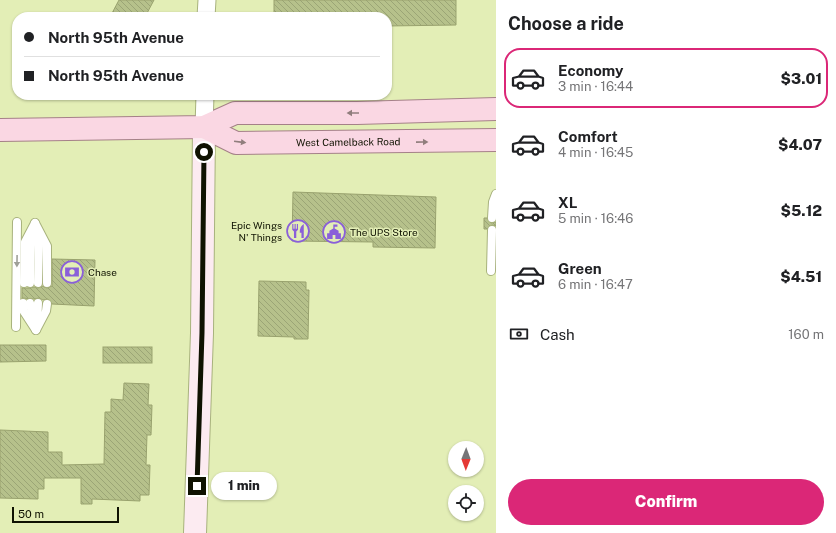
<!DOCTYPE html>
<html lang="en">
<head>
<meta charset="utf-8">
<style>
	:root { --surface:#fff; --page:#f2f2f2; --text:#202124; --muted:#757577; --line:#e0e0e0; --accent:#db2777 }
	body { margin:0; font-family:"Public Sans",sans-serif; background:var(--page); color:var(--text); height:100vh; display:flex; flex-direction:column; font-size:15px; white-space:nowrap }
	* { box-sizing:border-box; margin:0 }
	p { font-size:13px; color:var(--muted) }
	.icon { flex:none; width:22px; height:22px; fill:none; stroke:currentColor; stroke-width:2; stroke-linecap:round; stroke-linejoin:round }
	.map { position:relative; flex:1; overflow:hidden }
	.drawer { display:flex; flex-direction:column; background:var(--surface); width:340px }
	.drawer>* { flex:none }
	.hud { position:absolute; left:12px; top:12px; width:380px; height:88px; border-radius:16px; box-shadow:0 1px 3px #0004; display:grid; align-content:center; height:88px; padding:0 12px; background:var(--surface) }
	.needle { width:26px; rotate:181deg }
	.controls { position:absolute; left:448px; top:441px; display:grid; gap:8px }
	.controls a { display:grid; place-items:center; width:36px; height:36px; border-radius:50%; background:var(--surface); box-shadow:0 1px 3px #0004; font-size:20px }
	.scale { position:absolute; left:12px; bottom:10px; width:107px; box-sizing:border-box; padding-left:4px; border:2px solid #0f1201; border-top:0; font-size:11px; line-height:14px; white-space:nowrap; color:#0f1201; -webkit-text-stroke:3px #e3eeb6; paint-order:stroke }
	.end { position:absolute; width:18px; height:18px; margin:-9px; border:5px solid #0f1201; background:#fff; box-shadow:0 0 0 2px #fff }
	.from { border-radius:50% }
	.bubble { position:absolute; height:28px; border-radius:14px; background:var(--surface); box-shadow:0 1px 3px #0004; font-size:13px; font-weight:800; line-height:28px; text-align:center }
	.hud b { display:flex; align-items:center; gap:14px; height:38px; font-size:15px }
	.hud b+b { border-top:1px solid var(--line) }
	.hud i { width:10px; height:10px; background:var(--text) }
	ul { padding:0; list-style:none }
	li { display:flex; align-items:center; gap:12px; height:60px; margin:0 8px 6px; padding:0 4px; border:2px solid transparent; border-radius:16px }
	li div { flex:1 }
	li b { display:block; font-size:15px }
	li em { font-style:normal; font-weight:800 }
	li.active { border-color:var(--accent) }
	li>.icon { width:36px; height:36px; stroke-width:1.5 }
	h2 { padding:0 12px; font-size:18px; line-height:48px }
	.pay { display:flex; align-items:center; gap:10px; height:44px; padding:0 12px; font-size:15px }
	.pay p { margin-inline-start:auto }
	.action { display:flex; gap:8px; margin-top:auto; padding:8px 12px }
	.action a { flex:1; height:46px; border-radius:24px; background:var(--accent); color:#fff; font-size:16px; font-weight:800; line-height:46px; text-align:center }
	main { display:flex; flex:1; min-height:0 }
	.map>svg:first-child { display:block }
</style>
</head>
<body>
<main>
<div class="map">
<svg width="496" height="533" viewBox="0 0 496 533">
	<defs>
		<pattern id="building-back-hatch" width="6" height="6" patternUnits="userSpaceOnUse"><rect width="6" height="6" fill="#b6c18b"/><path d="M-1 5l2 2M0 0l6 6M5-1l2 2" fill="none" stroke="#9ba576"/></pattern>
	</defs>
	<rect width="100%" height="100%" fill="#e3eeb6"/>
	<g fill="url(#building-back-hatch)" stroke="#99a26e">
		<polygon points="119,0 154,0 145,17 110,17"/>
		<polygon points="274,0 456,0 456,25 387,26 387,17 274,17"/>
		<polygon points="293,192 436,197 435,248 373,247 373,242 292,241"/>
		<polygon points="484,218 487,218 491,223 496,222 496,226 492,225 487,229 484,229"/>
		<polygon points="52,259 95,260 94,306 52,304 48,299 43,300 39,298 34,299 22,298 22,288 30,288 34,287 38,288 42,286 47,288 52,286"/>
		<polygon points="259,281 306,282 306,290 309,290 308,339 294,339 294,337 258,336"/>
		<polygon points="0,345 46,345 46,361 0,362"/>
		<rect x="103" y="347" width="49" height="16"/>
		<polygon points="124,383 149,384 148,405 152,405 151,435 147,435 146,465 150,465 149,495 140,495 140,501 92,499 92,504 81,504 81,478 44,478 44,489 38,489 38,499 0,498 0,430 48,432 48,452 62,452 62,465 104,464 105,412 111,412 111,399 123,400"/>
	</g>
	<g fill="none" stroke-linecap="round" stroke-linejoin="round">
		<g stroke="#a8b27d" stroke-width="10">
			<g id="lane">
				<polyline points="492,218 493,202 496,194"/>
				<polyline points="35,223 47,246 47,283"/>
				<polyline points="37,231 39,246 38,283"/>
				<polyline points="491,271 492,230"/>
				<polyline points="24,283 25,242 35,223"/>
				<polyline points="30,283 31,245 34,231"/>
				<polyline points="23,303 23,310 36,330"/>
				<polyline points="30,303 33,320"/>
				<polyline points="37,325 38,303"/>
				<polyline points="16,327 17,222"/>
				<polyline points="36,330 46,311 47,304"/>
			</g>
		</g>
		<g stroke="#a8b27d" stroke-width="19">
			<g id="street">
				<polyline points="206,17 207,0"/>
				<polyline points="204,127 205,95"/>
			</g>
		</g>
		<g stroke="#a8b27d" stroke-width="24">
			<polyline id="secondary" points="195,533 202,333 204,127"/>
		</g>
		<g stroke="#a58188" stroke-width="24">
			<g id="primary">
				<path id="s1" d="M204 127 236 143 496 140"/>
				<polyline points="0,130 204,127 235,113 357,113 496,109"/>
			</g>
		</g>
		<use href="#lane" stroke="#fff" stroke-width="8"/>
		<use href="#street" stroke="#fff" stroke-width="17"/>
		<use href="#secondary" stroke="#fcebf1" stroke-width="22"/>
		<use href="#primary" stroke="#fad7e3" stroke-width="22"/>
	</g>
	<defs><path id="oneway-solid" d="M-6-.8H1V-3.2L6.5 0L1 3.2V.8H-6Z"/></defs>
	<g fill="#907e7d">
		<use href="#oneway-solid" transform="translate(353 113) rotate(180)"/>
		<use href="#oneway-solid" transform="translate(240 142) rotate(7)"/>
		<use href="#oneway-solid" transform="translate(422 142) rotate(-1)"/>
	</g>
	<use fill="#9fa099" href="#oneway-solid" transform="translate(17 261) rotate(91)"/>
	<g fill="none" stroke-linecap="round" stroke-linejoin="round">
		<polyline stroke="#0f1201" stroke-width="5" points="197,486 202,333 204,152"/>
	</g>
	<defs>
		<g id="restaurant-ring" transform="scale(1.15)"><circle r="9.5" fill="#e3eeb6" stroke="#8a5fd9" stroke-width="1.5"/><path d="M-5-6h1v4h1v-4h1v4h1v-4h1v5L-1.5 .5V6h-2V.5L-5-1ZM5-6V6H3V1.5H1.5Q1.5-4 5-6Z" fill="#8a5fd9"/></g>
		<g id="civic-ring" transform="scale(1.15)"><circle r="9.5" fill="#e3eeb6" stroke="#8a5fd9" stroke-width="1.5"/><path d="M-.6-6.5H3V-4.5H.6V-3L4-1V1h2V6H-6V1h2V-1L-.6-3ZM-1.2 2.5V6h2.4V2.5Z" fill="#8a5fd9"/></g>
		<g id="bank-ring" transform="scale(1.15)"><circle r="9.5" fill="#e3eeb6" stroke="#8a5fd9" stroke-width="1.5"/><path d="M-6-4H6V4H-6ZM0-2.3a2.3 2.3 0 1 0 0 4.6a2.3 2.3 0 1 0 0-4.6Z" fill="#8a5fd9"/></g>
	</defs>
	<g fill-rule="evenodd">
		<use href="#restaurant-ring" x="298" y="231"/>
		<use href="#civic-ring" x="334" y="232"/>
		<use href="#bank-ring" x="72" y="272"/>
	</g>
	<g text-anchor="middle" stroke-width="3" stroke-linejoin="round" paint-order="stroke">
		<g font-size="10" fill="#0f1201" stroke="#e3eeb6">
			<text dy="4" stroke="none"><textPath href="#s1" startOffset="148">West Camelback Road</textPath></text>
		</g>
		<g font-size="10" fill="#0f1201" stroke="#e3eeb6" text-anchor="start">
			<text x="282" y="229" text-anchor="end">Epic Wings<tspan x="282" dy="12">N' Things</tspan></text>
			<text x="350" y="236">The UPS Store</text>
			<text x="88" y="276">Chase</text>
		</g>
	</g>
</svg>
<div class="controls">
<a><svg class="needle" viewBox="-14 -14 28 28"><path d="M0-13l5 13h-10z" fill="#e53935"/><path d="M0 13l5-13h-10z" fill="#757577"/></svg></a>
<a><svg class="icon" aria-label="locate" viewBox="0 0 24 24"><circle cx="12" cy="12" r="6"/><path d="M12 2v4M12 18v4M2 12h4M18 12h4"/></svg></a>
</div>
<div class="scale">50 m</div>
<i class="end from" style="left:204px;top:152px"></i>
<i class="end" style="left:197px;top:486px"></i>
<div class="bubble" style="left:211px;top:472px;width:66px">1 min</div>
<div class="hud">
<b><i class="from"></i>North 95th Avenue</b>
<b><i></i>North 95th Avenue</b>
</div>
</div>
<section class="drawer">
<h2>Choose a ride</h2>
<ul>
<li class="active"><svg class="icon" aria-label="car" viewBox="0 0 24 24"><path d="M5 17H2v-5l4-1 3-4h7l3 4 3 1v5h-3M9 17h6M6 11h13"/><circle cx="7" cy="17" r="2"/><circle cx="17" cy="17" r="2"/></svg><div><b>Economy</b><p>3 min · 16:44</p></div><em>$3.01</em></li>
<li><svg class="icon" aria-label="car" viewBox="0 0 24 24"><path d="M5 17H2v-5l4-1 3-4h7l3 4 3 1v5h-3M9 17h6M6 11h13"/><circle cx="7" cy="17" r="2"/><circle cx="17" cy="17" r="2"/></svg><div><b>Comfort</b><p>4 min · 16:45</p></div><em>$4.07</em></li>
<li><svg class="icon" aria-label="car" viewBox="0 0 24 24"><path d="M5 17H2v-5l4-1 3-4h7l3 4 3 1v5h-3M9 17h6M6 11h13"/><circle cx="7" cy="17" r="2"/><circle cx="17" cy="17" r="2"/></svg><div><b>XL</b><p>5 min · 16:46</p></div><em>$5.12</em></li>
<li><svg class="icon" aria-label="car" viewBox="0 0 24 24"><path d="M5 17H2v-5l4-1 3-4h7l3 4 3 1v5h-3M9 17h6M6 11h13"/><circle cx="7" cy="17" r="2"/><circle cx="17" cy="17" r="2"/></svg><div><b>Green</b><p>6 min · 16:47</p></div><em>$4.51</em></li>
</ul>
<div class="pay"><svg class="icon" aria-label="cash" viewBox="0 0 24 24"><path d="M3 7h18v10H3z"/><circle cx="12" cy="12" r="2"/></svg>Cash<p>160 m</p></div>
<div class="action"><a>Confirm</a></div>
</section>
</main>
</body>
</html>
